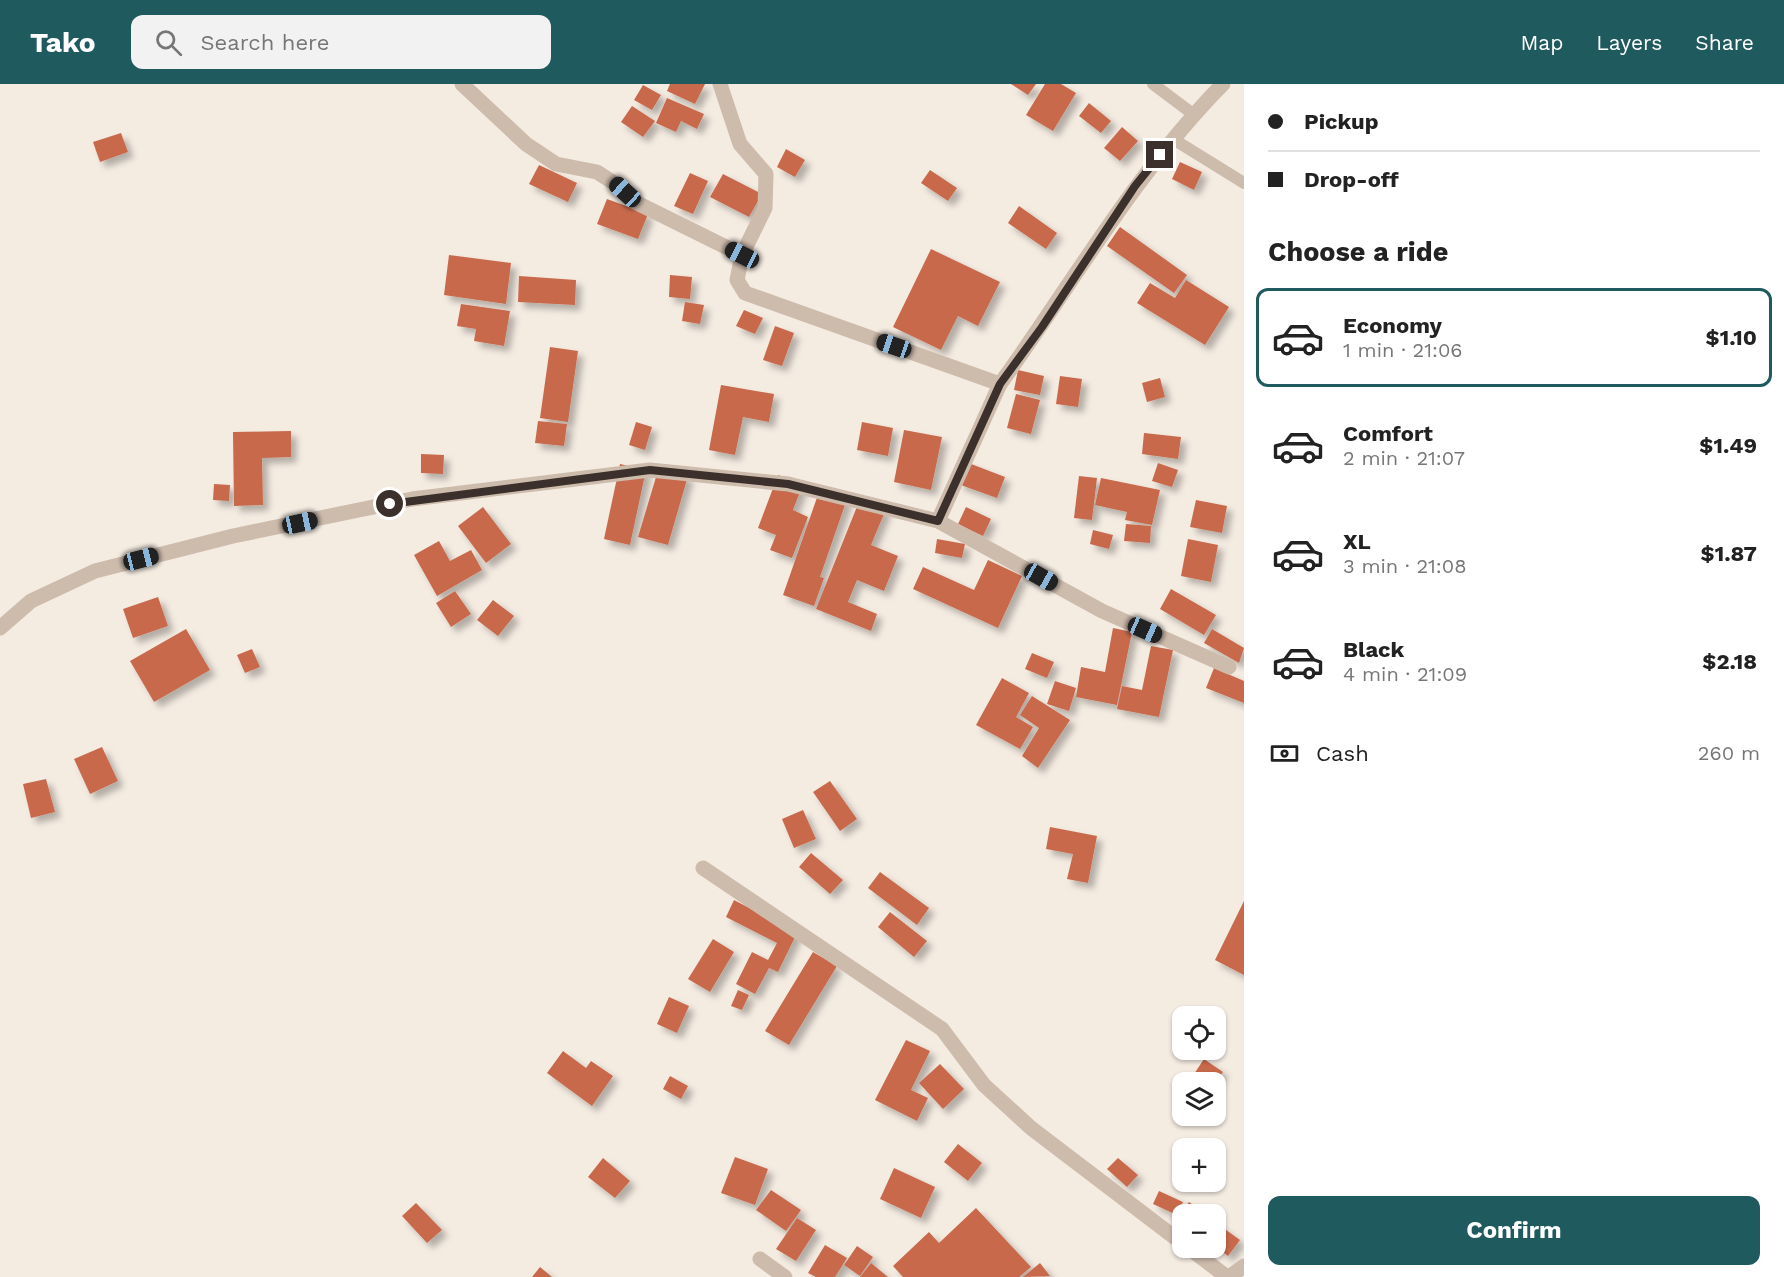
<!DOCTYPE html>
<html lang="en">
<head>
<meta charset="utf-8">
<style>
	:root { --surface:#fff; --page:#f2f2f2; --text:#222; --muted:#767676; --line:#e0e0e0; --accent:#1f5a5e }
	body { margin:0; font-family:"Work Sans",sans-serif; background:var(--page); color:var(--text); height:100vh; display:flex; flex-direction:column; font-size:22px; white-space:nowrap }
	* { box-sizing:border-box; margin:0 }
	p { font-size:20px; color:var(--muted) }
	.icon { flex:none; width:33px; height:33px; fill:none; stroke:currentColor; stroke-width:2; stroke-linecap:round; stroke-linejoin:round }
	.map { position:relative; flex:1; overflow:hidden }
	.sheet { display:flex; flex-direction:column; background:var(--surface); width:540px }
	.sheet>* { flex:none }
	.guide { display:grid; align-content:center; height:132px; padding:0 24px; background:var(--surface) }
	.tools { position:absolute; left:1172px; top:922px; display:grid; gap:12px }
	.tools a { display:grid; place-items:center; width:54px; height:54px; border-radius:12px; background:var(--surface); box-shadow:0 2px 4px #0004; font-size:30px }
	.end { position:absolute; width:27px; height:27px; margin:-14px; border:8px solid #3b302b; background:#fff; box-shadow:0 0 0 3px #fff }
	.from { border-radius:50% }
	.car { position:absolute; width:18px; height:36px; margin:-18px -9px; border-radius:8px; box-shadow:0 0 4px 2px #0007; background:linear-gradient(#222 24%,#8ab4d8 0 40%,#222 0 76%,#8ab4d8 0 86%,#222 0) }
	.guide b { display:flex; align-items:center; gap:21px; height:57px; font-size:22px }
	.guide b+b { border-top:2px solid var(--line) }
	.guide i { width:15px; height:15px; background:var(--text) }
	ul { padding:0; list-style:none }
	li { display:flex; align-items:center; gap:18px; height:99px; margin:0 12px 9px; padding:0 12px; border:3px solid transparent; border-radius:12px }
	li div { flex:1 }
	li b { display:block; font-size:22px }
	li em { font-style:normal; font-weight:700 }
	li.on { border-color:var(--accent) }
	li>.icon { width:54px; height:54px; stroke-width:1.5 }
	h2 { padding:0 24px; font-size:27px; line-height:72px }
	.pay { display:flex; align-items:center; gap:15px; height:66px; padding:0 24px; font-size:22px }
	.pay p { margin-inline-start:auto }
	.primary-button { display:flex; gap:12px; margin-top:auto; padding:12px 24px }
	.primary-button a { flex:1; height:69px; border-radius:12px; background:var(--accent); color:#fff; font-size:24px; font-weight:700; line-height:69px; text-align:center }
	header { display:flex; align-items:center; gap:36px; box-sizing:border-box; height:84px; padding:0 30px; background:var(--accent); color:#fff }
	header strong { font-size:28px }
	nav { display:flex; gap:33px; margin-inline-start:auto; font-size:21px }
	.search { width:420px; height:54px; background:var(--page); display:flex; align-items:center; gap:15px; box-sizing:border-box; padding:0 21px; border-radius:12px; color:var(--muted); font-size:22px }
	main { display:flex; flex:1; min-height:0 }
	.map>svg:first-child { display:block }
</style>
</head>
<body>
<header>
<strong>Tako</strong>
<div class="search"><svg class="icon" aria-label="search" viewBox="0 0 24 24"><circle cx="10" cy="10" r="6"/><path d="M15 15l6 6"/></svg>Search here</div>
<nav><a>Map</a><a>Layers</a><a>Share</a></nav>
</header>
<main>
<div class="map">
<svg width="1244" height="1193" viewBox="0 0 1244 1193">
	<defs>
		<filter id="shadow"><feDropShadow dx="5.5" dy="5.5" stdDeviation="3" flood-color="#0004"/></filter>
	</defs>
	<rect width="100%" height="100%" fill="#f4ebe1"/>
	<g fill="#c8694b" filter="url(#shadow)">
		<polygon points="670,0 705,0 695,20 667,7"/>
		<polygon points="1011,0 1036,0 1028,11"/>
		<polygon points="1045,0 1061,0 1076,9 1053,47 1026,31"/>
		<polygon points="643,1 661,11 652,26 634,16"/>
		<polygon points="667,14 704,30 697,45 681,37 676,48 656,39"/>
		<polygon points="1089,19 1111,37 1101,49 1079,32"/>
		<polygon points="632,22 655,37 643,53 621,38"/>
		<polygon points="1122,43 1138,57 1120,77 1104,64"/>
		<polygon points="121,49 128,68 100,78 93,58"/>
		<polygon points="786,65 805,76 795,93 777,83"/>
		<polygon points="1180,78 1202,88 1194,106 1172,95"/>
		<polygon points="539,81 577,99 568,118 529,100"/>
		<polygon points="930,86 957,104 948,117 921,99"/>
		<polygon points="690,89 708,97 693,130 674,122"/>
		<polygon points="723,90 762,110 749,133 710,113"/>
		<polygon points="607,115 648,130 638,155 597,140"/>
		<polygon points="1019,122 1057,149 1046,165 1008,139"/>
		<polygon points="1120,143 1187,191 1174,209 1107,162"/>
		<polygon points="931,165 1000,198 978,242 958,232 941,266 893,243"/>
		<polygon points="449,171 511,179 506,220 444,211"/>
		<polygon points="670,191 692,193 690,215 669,213"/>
		<polygon points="519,192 576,196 575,221 518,218"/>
		<polygon points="1186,196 1229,223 1205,261 1137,219 1150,199 1175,214"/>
		<polygon points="685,218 704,221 700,240 682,237"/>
		<polygon points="461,220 510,227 504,262 474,257 476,245 457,242"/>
		<polygon points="744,226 763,234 755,250 736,242"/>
		<polygon points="775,242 794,249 782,282 763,276"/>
		<polygon points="550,263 578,267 568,338 540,334"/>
		<polygon points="1018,286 1044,292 1040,311 1014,306"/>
		<polygon points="1060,292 1082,295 1078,323 1056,320"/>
		<polygon points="1160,294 1165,313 1147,318 1142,299"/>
		<polygon points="721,301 774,310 769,338 743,333 735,371 709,366"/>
		<polygon points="1016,310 1040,316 1031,350 1007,344"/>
		<polygon points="538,337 567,340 564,362 535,359"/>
		<polygon points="636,338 652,343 645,366 629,361"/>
		<polygon points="862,338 893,344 888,372 857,366"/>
		<polygon points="904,346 942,353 931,406 894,398"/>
		<polygon points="291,347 291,373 262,374 263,421 234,422 233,348"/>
		<polygon points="1144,349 1181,353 1178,375 1142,370"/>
		<polygon points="421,370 444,371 443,390 421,389"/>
		<polygon points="966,378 1005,393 997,414 958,400"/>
		<polygon points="1158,379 1178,386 1172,403 1152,397"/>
		<polygon points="620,380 646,386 630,461 604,455"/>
		<polygon points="659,383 688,392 668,461 638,453"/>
		<polygon points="778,391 803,400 793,426 808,433 792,474 770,466 776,451 758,444"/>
		<polygon points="1079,392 1097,394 1092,436 1074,434"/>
		<polygon points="1101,394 1160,406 1152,441 1125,436 1127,428 1095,421"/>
		<polygon points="214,400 230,401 229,417 213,416"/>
		<polygon points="820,405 847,415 820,493 824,494 814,522 783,511"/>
		<polygon points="860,415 886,425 871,461 898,472 884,507 857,496 848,518 877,530 871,547 816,525"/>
		<polygon points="1196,416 1227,422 1222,449 1190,443"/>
		<polygon points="483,423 511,460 486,479 458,442"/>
		<polygon points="966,423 991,435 983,452 958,440"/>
		<polygon points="1126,440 1151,442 1150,459 1124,457"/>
		<polygon points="1093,446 1113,451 1109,465 1090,460"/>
		<polygon points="937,455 965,460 962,474 935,469"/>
		<polygon points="1188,455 1218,461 1211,498 1181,492"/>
		<polygon points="439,457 450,477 471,466 482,486 437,512 414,471"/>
		<polygon points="988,476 1022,492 998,544 913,505 923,483 974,506"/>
		<polygon points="1171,505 1216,531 1204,551 1160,525"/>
		<polygon points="455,507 471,530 451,543 436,519"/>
		<polygon points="158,513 168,542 133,554 123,525"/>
		<polygon points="493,516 514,532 498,552 477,536"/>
		<polygon points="1113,544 1132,548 1117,621 1076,613 1081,583 1105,588"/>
		<polygon points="186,545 210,586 154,618 130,577"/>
		<polygon points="1212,545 1244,564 1239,579 1204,559"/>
		<polygon points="1151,562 1173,566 1159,633 1117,625 1122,602 1142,606"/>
		<polygon points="252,565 260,583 245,589 237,571"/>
		<polygon points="1032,569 1054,578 1047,594 1025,585"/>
		<polygon points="1214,584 1244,597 1244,619 1206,604"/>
		<polygon points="1002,594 1029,609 1016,633 1033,643 1020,665 976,641"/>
		<polygon points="1055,597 1076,604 1069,627 1047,620"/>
		<polygon points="1032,612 1070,636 1038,684 1022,672 1039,644 1020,631"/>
		<polygon points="102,663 118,697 90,710 74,675"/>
		<polygon points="46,695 55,728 31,734 23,700"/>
		<polygon points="830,697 857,735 840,747 813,708"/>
		<polygon points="803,726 816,755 794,764 782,735"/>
		<polygon points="1050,743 1097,752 1088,799 1067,795 1073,770 1046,765"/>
		<polygon points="811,769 843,796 830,810 799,783"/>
		<polygon points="880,788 929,824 917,841 868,804"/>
		<polygon points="734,816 797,849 778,888 769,884 755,910 736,900 752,868 768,876 777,859 726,833"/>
		<polygon points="1244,817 1244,891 1215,876"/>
		<polygon points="890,828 927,857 914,873 878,843"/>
		<polygon points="713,855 734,868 710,908 688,895"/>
		<polygon points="813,868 837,882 789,961 765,947"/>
		<polygon points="738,906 749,911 742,926 731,922"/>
		<polygon points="669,913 689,922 677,949 657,940"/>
		<polygon points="906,956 930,967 911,1006 928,1014 917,1037 875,1016"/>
		<polygon points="563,967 586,984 591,977 613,992 592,1022 547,989"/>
		<polygon points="1204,975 1223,988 1215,999 1188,999"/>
		<polygon points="940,980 964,1005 943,1025 919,999"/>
		<polygon points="670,992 688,1002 681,1015 663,1005"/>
		<polygon points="958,1060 982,1079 968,1097 944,1078"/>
		<polygon points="735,1073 768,1085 755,1121 721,1109"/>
		<polygon points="603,1074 630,1097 615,1114 588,1093"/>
		<polygon points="1118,1074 1138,1091 1127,1103 1107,1085"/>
		<polygon points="894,1084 935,1103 921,1134 880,1115"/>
		<polygon points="771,1106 801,1126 786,1147 756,1126"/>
		<polygon points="1159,1107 1183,1118 1177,1131 1153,1120"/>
		<polygon points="1189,1118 1206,1131 1182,1131 1182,1138 1177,1134"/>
		<polygon points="416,1119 442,1146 427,1159 402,1132"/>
		<polygon points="976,1124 1031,1183 1019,1193 903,1193 893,1182 929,1148 939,1159"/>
		<polygon points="797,1134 816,1146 796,1177 776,1165"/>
		<polygon points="1215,1138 1240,1156 1228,1172 1215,1162"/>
		<polygon points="825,1161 847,1174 835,1193 816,1193 808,1189"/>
		<polygon points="857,1162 873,1173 860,1192 844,1181"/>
		<polygon points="871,1179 888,1193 860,1193"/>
		<polygon points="1040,1179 1050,1192 1023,1193"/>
		<polygon points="540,1183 552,1193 532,1193"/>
	</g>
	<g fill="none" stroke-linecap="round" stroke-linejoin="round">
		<g stroke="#cdbbac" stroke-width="12">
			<polyline points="1153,0 1193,30"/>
			<polyline points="1173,55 1244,99"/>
		</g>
		<g stroke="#cdbbac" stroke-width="15">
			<path d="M462 0 526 60 556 80 597 88 614 99 635 118 742 171 737 196 745 209 1000 300C1073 199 1135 89 1223 0"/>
			<polyline points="720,0 740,60 766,90 765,124 742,171"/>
			<polyline points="938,437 1000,300"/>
			<polyline points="0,544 31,517 95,487 233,452 412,415 650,386 788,400 938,437 1102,527 1229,583"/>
			<polyline points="703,784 942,945 984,1001 1031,1044 1182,1159"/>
			<polyline points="1189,1164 1227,1193"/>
			<polyline points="760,1175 785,1193"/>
			<polyline points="1229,1193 1244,1182"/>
		</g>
	</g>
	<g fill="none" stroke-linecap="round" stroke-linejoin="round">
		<polyline stroke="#3b302b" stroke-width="8" points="390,420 650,386 788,400 938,437 1000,300 1042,243 1135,102 1160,71"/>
	</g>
</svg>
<div class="tools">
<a><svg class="icon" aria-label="locate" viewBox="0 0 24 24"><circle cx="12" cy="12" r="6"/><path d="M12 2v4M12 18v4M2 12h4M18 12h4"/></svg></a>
<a><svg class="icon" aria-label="layers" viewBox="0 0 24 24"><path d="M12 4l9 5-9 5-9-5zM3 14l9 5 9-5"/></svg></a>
<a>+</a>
<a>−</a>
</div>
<i class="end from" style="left:390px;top:420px"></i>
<i class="end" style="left:1160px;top:71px"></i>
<i class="car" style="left:625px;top:108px;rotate:312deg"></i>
<i class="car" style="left:742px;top:171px;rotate:297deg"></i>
<i class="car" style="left:894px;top:262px;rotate:289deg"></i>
<i class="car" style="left:300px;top:439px;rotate:78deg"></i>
<i class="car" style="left:141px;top:475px;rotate:76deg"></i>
<i class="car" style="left:1041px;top:493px;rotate:119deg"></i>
<i class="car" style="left:1145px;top:546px;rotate:114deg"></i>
</div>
<section class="sheet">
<div class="guide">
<b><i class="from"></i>Pickup</b>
<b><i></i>Drop-off</b>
</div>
<h2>Choose a ride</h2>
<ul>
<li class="on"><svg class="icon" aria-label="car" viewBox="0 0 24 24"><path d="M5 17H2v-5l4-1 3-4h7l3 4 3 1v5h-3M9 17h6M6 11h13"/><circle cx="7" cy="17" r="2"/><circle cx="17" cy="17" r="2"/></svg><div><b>Economy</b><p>1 min · 21:06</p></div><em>$1.10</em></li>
<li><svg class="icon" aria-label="car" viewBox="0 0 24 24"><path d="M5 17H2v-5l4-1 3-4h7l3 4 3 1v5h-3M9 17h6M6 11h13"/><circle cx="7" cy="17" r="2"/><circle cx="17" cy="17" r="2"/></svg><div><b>Comfort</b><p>2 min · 21:07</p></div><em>$1.49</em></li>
<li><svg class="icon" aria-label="car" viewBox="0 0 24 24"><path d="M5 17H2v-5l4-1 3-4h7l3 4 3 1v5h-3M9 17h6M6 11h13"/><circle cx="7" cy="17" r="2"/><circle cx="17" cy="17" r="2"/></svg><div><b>XL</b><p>3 min · 21:08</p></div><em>$1.87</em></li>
<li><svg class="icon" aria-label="car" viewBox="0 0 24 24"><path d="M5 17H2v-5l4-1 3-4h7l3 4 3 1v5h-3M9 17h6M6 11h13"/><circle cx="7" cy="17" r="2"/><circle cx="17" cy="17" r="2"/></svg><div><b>Black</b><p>4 min · 21:09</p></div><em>$2.18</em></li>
</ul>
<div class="pay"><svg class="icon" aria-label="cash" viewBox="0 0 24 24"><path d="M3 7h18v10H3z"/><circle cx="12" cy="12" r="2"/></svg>Cash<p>260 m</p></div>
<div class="primary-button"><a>Confirm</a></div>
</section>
</main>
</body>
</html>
